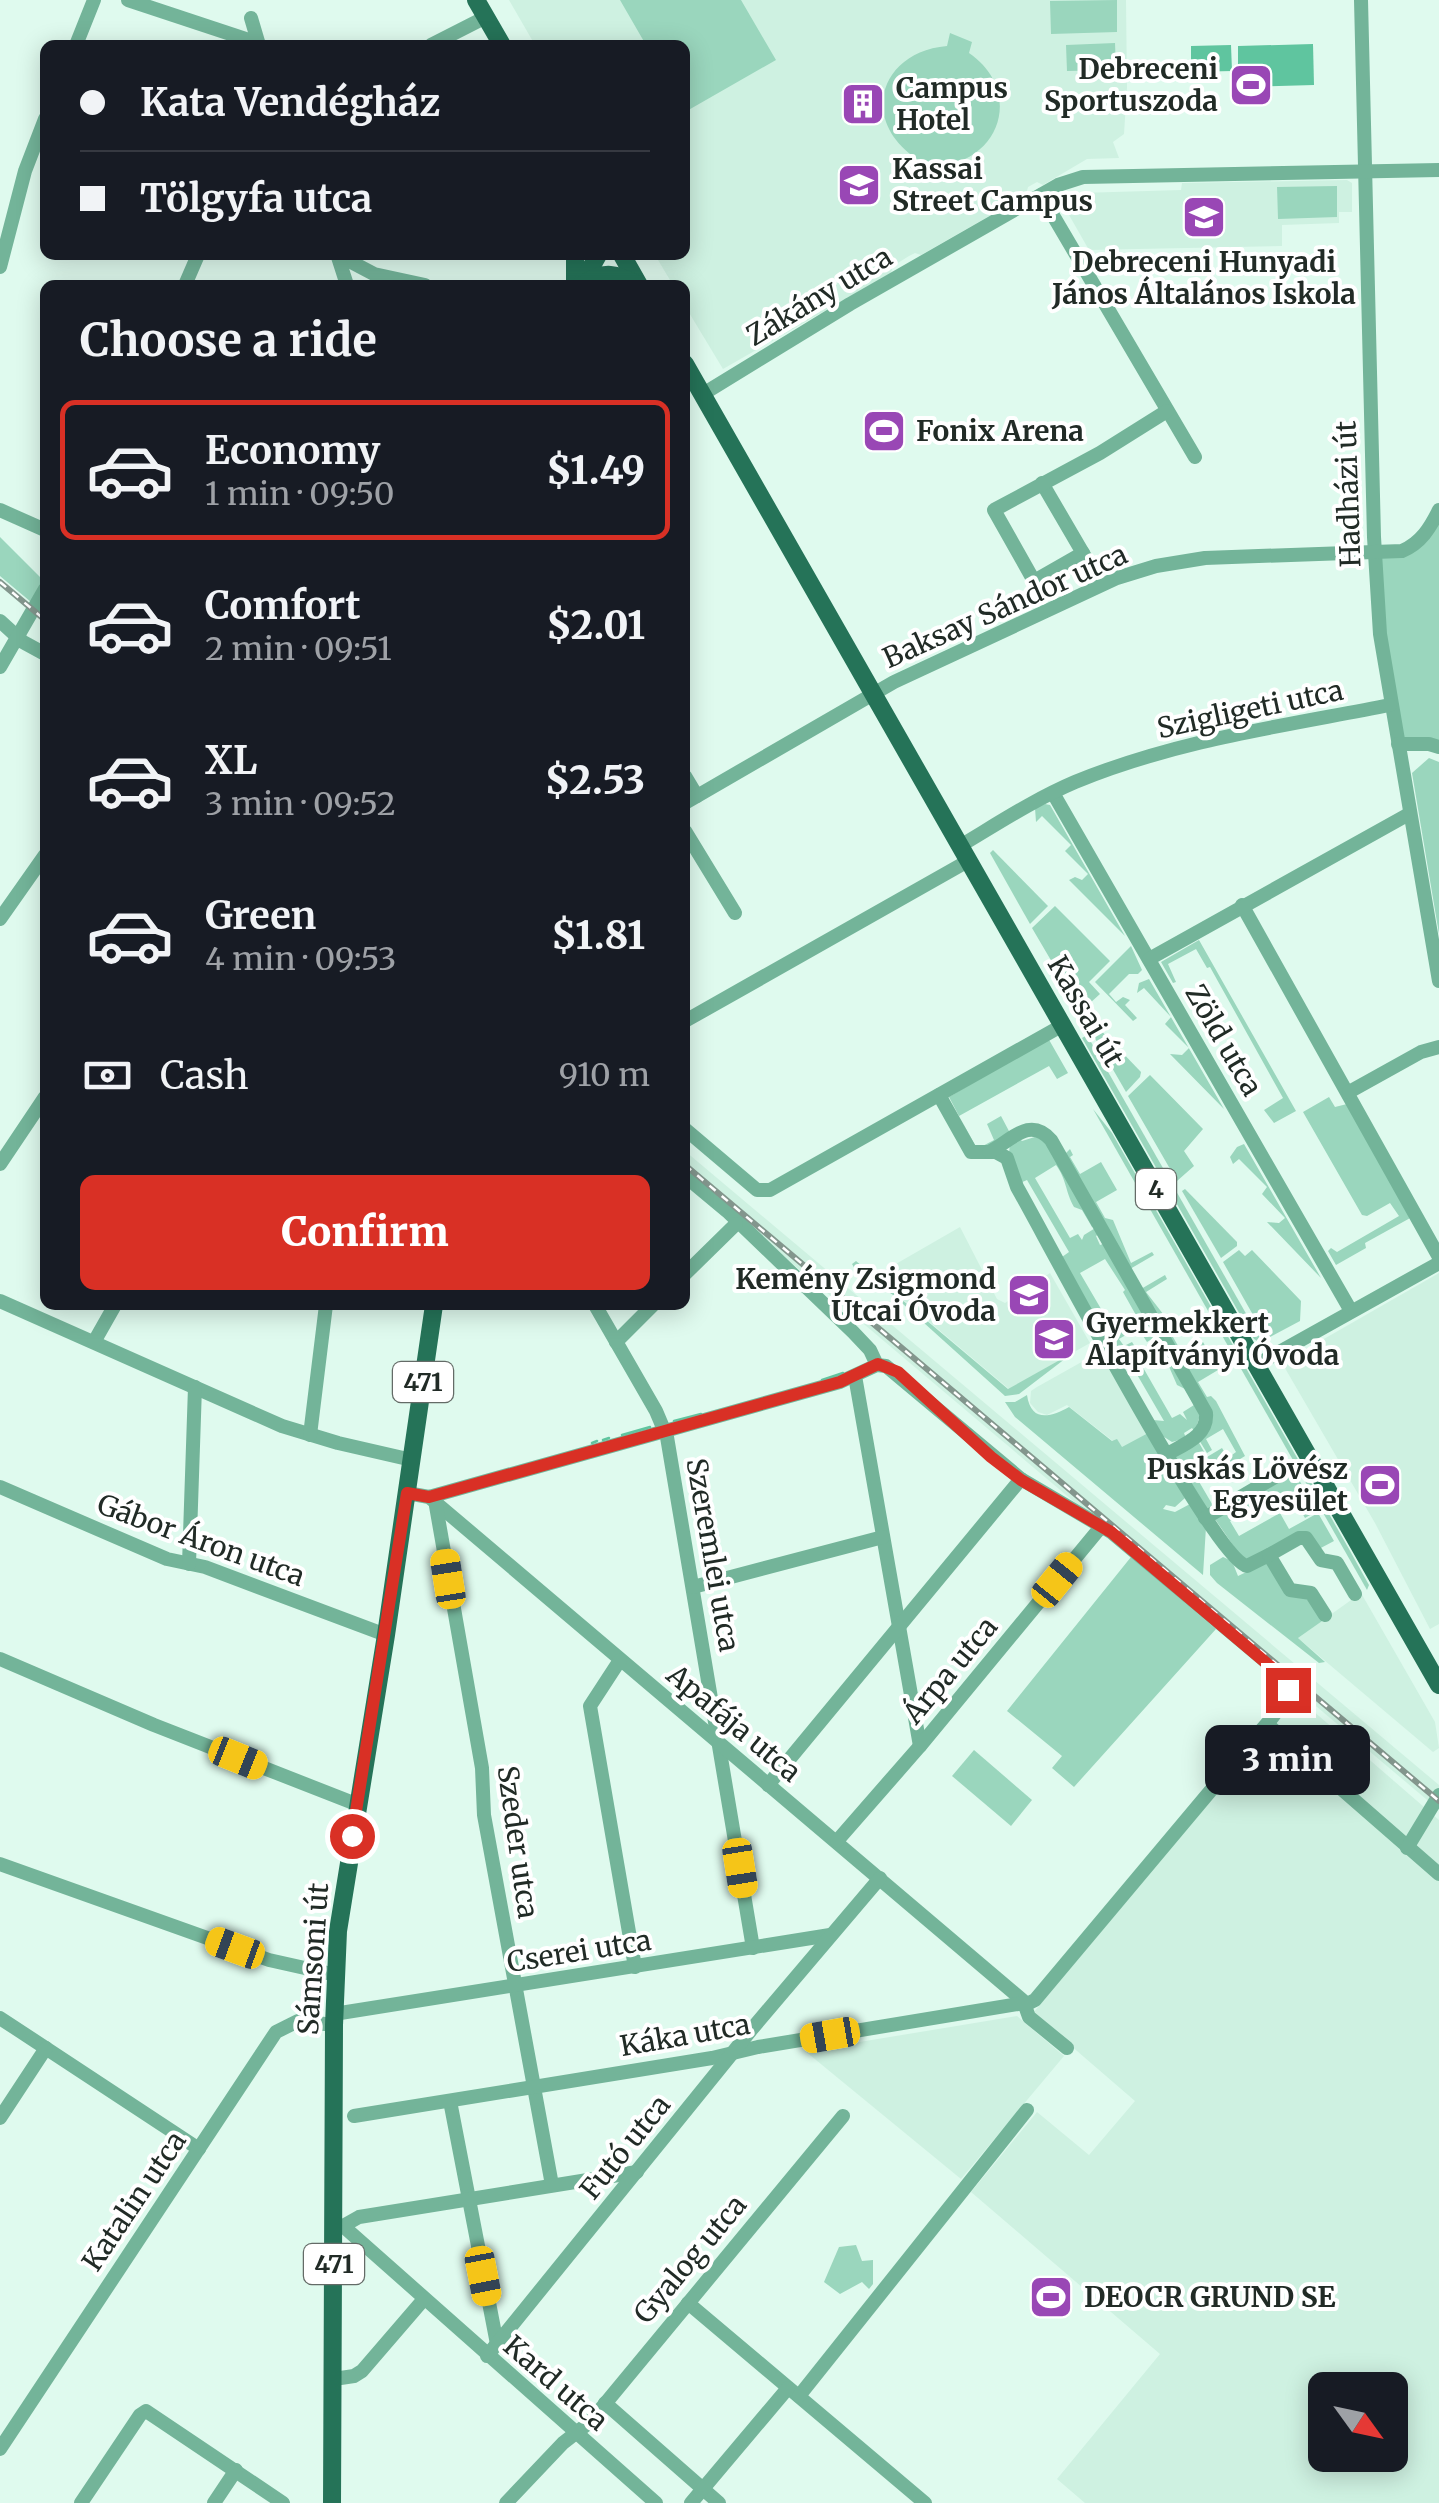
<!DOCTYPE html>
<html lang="en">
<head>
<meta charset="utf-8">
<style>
	:root { --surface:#171b24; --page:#20242c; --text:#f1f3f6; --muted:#9ea1a6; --line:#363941; --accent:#d93025 }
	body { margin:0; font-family:Merriweather,serif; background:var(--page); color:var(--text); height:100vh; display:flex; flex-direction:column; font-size:38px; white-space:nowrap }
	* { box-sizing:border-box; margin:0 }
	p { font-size:32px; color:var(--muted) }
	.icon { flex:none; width:55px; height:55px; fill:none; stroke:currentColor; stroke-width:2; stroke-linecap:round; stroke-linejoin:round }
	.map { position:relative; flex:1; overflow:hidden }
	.panel { position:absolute; left:40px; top:280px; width:650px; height:1030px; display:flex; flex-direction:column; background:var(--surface); border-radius:15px; box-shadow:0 5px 25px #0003 }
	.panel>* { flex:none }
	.hud { position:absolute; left:40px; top:40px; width:650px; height:220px; border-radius:15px; box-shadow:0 5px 25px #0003; display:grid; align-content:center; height:220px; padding:0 40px; background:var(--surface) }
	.needle { width:65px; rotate:123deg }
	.buttons { position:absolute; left:1308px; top:2372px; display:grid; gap:20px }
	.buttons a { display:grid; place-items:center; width:100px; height:100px; border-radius:15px; background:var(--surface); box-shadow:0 5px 25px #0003; font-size:50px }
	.end { position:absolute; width:45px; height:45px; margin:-22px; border:12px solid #d93025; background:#fff; box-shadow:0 0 0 5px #fff }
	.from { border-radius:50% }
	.bubble { position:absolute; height:70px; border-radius:15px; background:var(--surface); box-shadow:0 5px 25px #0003; font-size:32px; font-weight:800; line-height:70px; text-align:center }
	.car { position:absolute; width:30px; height:60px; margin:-30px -15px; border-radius:12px; box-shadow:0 0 8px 2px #0007; background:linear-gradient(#f5c518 24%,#345 0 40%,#f5c518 0 76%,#345 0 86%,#f5c518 0) }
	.hud b { display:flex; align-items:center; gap:35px; height:95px; font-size:38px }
	.hud b+b { border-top:2px solid var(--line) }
	.hud i { width:25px; height:25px; background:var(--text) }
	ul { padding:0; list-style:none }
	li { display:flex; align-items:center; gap:30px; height:140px; margin:0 20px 15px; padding:0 20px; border:5px solid transparent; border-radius:15px }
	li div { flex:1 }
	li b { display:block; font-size:38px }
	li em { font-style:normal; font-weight:800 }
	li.current { border-color:var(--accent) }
	li>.icon { width:90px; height:90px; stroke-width:1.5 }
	h2 { padding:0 40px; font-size:45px; line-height:120px }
	.pay { display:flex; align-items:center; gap:25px; height:110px; padding:0 40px; font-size:38px }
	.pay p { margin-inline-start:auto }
	.button { display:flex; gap:20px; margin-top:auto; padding:20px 40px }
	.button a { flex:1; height:115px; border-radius:15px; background:var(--accent); color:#fff; font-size:40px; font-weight:800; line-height:115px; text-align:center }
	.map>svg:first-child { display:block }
</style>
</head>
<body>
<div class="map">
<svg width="1439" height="2503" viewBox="0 0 1439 2503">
	<rect width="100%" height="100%" fill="#dffaee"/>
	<g fill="#cef1e1" fill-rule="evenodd">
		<polygon points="509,0 1126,0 1127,87 1124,134 1113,142 1119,158 1087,159 1043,185 1037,182 1028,187 1026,195 921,255 915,253 909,256 893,266 891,273 723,369 685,306 685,285 673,285 655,255 685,255 685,45 535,45"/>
		<polygon points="1347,180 1352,183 1352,212 1339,212 1339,223 1282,225 1282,246 1089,250 1061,201 1080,193 1181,190 1182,183"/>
		<polygon points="685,1151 1439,1785 1439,1810 685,1173"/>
		<polygon points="960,1227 997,1299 1005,1303 1050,1273 1090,1343 1009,1389 875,1276"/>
		<polygon points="1439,1273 1439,1624 1430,1629 1375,1523 1282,1363"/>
		<polygon points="1103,1350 1150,1432 1122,1448 1067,1405 1047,1415 1038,1412 1030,1403 1031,1391 1037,1387"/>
		<polygon points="1361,1593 1435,1722 1439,1748 1433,1752 1298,1638"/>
		<path d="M1297 1697 1439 1820V2503H1085L1057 2479 1160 2354 971 2192 1037 2112 1089 2155 1135 2101 1033 2013ZM1325 2390H1390V2455H1325Z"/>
		<polygon points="1017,2016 1064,2056 961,2179 805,2051"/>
	</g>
	<g fill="#9ad6bd" fill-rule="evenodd">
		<polygon points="620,0 741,0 776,60 685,112 685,45 646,45"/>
		<polygon points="1117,0 1117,32 1051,34 1050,1"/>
		<path d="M950 33 972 42 969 53C1023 90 1002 161 938 166L936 175 912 172 917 159C859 121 879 52 947 46Z"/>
		<polygon points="1115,43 1116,70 1067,71 1066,45"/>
		<polygon points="1337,186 1337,217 1278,219 1277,187"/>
		<polygon points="1439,510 1439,747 1398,744 1374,551 1402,551"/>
		<polygon points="0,537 44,581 31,602 0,576"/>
		<polygon points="1429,758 1439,762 1439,934 1412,773"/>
		<polygon points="1045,804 1050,805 1125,936 1069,880 1075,877 1082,880 1088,874 1065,851 1071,845 1042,816 1036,822 1035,808"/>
		<polygon points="993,850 1048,906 1030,924 990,853"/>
		<polygon points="1055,906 1110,961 1089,982 1100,994 1080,1012 1065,985 1070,981 1064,972 1059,974 1032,928"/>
		<polygon points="1199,940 1296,1111 1274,1123 1264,1110 1283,1098 1210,967 1207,968 1196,949 1168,964 1176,982 1173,983 1161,962"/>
		<polygon points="1131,946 1142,970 1138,974 1129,974 1109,994 1116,1002 1123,997 1130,1000 1125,1005 1137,1018 1133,1021 1095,982"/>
		<polygon points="1149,979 1224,1109 1170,1054 1182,1055 1189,1048 1165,1024 1171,1017 1144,988 1137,993 1139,983"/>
		<polygon points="1088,1017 1141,1072 1140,1077 1126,1092 1085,1021"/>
		<polygon points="1087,1035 1264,1345 1254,1339 1082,1038"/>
		<polygon points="1048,1038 1068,1073 1057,1079 1049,1066 959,1116 977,1149 994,1140 987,1124 1001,1116 1010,1133 995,1145 977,1150 949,1097"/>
		<polygon points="1150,1075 1203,1129 1184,1151 1194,1166 1177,1181 1128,1096"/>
		<polygon points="1329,1097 1335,1107 1347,1104 1412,1217 1365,1243 1366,1248 1336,1265 1328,1251 1331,1248 1337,1252 1399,1216 1390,1203 1367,1216 1362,1215 1303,1112"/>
		<polygon points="1093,1109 1112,1133 1349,1549 1369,1585 1367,1590"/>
		<path d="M1041 1135 1095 1224 1092 1227 1082 1210 1074 1207C1065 1191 1067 1180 1056 1165L1035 1178 1070 1238 1078 1234 1082 1240 1084 1235 1097 1227 1100 1233 1096 1236 1100 1245 1106 1243 1151 1323 1146 1326 1151 1335H1158L1147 1342 1138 1328 1119 1339 1124 1346 1132 1342 1137 1350 1141 1348 1144 1353 1137 1357 1172 1418 1180 1414 1187 1420 1183 1412 1194 1405 1185 1389 1177 1385 1160 1346 1163 1344 1201 1411 1195 1432 1192 1428 1184 1433 1186 1438 1172 1442 1161 1435 1153 1420 1164 1421 1128 1359 1116 1356 1062 1257 1069 1252 1027 1180 1020 1183 1009 1153 1010 1143 1019 1138 1022 1141ZM1105 1259 1125 1290 1123 1292 1137 1317 1114 1331 1080 1273Z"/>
		<polygon points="1244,1144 1321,1278 1267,1222 1279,1223 1285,1218 1262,1194 1267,1187 1239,1159 1233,1164 1230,1157 1237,1147"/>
		<polygon points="1070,1149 1073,1155 1070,1157 1080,1174 1101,1162 1117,1190 1096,1202 1105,1218 1113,1220 1131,1263 1152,1252 1154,1255 1130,1269 1064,1155"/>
		<polygon points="1185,1189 1237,1242 1237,1246 1221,1258 1182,1191"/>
		<polygon points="1239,1250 1245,1256 1252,1250 1301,1301 1300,1321 1270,1337 1265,1336 1223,1262"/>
		<polygon points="856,1261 1008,1389 1074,1352 1019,1394 1005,1396 893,1295 855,1269 852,1264"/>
		<polygon points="1165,1275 1167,1279 1146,1292 1174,1328 1173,1337 1182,1353 1203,1342 1218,1370 1198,1382 1207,1397 1211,1396 1216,1401 1245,1456 1219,1472 1208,1458 1191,1468 1215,1509 1208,1511 1176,1460 1176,1455 1198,1441 1207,1457 1222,1448 1228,1458 1236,1452 1223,1429 1206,1439 1212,1450 1207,1453 1199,1440 1209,1426 1141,1289"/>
		<path d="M1027 1395C1031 1423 1051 1417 1069 1407L1112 1441 1117 1439 1122 1447 1150 1432 1185 1498 1175 1507 1166 1505 1163 1509 1175 1512 1190 1504 1206 1527 1203 1575 1015 1417 1005 1402H1015Z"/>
		<polygon points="1287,1459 1317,1511 1305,1518 1293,1497 1276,1507 1269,1497 1230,1521 1239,1536 1280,1513 1289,1529 1318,1513 1334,1541 1317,1550 1309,1537 1246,1564 1215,1519 1282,1476 1276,1465"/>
		<polygon points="1131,1557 1216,1629 1074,1787 1052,1768 1062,1756 1007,1711"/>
		<polygon points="1223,1557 1232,1561 1238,1576 1267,1562 1305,1594 1325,1619 1298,1638 1325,1662 1319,1663 1217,1583 1210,1575 1210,1565"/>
		<polygon points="974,1750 1032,1800 1011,1826 952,1776"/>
		<polygon points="856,2245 862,2261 873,2260 873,2284 869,2289 862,2282 840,2294 824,2282 839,2247"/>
	</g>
	<g fill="#5fc59f">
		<polygon points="1313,44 1314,85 1238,87 1238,46"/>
		<polygon points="1231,45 1232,71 1191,72 1191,46"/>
	</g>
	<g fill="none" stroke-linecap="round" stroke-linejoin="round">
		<g stroke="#5fc59f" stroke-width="2.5">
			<polyline points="822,1380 843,1373"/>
			<polyline points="674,1421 701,1414"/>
			<polyline points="622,1435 650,1427"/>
			<polyline points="603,1440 609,1438"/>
			<polyline points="592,1443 597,1441"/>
		</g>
		<g stroke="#73b499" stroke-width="14">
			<polyline points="128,0 258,43"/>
			<polyline points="1361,0 1374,537 1380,634 1439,981"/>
			<polyline points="251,18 259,45"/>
			<polyline points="76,45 94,0"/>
			<polyline points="431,45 486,17"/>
			<polyline points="1041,195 1195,457"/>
			<polyline points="338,255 374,274 425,285"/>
			<polyline points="338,257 347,285"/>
			<polyline points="0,267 25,171 45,119"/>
			<polyline points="185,285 198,255"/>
			<polyline points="703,394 850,304 1058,185 1083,177 1439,170"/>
			<polyline points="1042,483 1101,584"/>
			<polyline points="0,510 45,530"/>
			<polyline points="1083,553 1034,581 994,510 1100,453 1167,411"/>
			<polyline points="0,621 23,642 45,654"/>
			<polyline points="0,667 45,589"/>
			<polyline points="1398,744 1429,744 1439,747"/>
			<polyline points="685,776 697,796"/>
			<polyline points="1053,793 1351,1311"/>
			<path d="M685 803 894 682 1117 578 1156 566 1205 558 1402 551C1421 543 1430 528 1439 510"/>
			<polyline points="685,831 735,913"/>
			<path d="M960 846C997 824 1035 799 1075 782 1177 740 1283 726 1390 705"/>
			<polyline points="1242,905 1439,1257"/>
			<polyline points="0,919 45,855"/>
			<polyline points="1149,959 1409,814"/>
			<polyline points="685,1021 968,861"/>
			<polyline points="1349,1092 1421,1052 1439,1047"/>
			<path d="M939 1095 971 1152H996L1007 1158 1017 1187C1046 1238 1214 1559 1247 1566L1269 1555 1290 1590 1311 1593 1325 1615"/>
			<polyline points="685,1129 757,1190 770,1190 1063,1025"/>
			<path d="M989 1152C1010 1142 1029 1115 1051 1140L1206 1413C1208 1436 1185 1444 1167 1454"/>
			<polyline points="0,1164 45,1097"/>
			<polyline points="685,1176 727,1211 853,1332 870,1350 877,1365"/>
			<polyline points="685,1274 736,1224"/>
			<polyline points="0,1301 282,1426 338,1443 412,1460"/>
			<polyline points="595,1305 656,1411 667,1437 753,1948"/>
			<polyline points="94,1342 115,1305"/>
			<polyline points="616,1342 653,1305"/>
			<polyline points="1256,1365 1439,1263"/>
			<polyline points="855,1376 920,1746"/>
			<polyline points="310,1435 326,1305"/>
			<polyline points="0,1487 167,1559 205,1567 386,1635"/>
			<path d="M407 1493 429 1497 1027 2004 1035 2000 1259 1733C1272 1717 1297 1695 1282 1675L1111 1532 1021 1479 886 1366 877 1365 840 1382 429 1497"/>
			<polyline points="436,1506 482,1768 484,1815 552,2185"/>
			<polyline points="1205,1518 1280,1474"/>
			<polyline points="1269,1555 1299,1538 1306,1538 1321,1560 1337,1563 1355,1594"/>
			<polyline points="189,1564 195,1387"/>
			<polyline points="693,1587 883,1537"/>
			<polyline points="0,1659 154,1725 356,1804"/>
			<polyline points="620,1660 590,1706 635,1967"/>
			<polyline points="1267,1724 1439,1874"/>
			<polyline points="768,1785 1021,1479"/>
			<polyline points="837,1841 920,1746 1100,1528"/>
			<polyline points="1407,1848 1439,1795"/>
			<polyline points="0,1864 269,1960 336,1975"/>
			<polyline points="334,2014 830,1935"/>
			<polyline points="0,2018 199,2149"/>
			<polyline points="450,2101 497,2344"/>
			<polyline points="354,2116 712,2058 758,2047 1024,2003 1029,2017 1067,2048"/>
			<polyline points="0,2118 46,2048"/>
			<polyline points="334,2225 343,2226 656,2503"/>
			<polyline points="343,2226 359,2217 637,2172"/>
			<polyline points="688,2303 925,2503"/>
			<polyline points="487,2356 751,2030 880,1878"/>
			<polyline points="334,2379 354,2376 362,2371 424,2299"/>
			<polyline points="799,2396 1027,2110"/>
			<polyline points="605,2403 719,2503"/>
			<polyline points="0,2449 276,2032 298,2021 334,2025"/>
			<polyline points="81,2503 140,2415 146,2411 283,2503"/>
			<polyline points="214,2503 236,2470"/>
			<polyline points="506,2503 563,2443 590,2422 843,2116"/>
			<polyline points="691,2503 788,2388"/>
		</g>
		<g stroke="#257358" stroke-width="18">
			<polyline points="476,0 502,45"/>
			<polyline points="622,255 639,285"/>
			<polyline points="575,285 575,255"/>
			<polyline points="581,285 598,255"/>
			<path d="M583 285C603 269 618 274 638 285"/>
			<polyline points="685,364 1439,1685"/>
			<polyline points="332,2503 334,2025 338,1931 386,1635 434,1305"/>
		</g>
		<g stroke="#83968d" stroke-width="6">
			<g id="rail">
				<polyline points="0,582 45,620"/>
				<polyline points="685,1165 1439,1801"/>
			</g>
		</g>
		<use href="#rail" stroke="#fff" stroke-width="2.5" stroke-dasharray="8" stroke-linecap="butt"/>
	</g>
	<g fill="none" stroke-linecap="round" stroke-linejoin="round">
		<polyline stroke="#d93025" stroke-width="12" points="352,1836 407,1493 429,1497 840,1382 878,1364 898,1372 991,1457 1021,1480 1111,1532 1278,1673 1286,1680 1288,1690"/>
	</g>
	<defs>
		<g id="stadium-square" transform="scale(2.25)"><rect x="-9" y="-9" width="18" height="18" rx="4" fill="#9947b5" stroke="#fff"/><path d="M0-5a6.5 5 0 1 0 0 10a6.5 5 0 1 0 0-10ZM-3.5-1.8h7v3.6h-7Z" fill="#fff"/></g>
		<g id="building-square" transform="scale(2.25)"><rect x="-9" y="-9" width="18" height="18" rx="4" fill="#9947b5" stroke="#fff"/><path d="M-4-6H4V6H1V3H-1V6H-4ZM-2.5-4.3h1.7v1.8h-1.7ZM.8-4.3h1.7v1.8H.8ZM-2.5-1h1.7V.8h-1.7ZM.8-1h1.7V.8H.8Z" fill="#fff"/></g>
		<g id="university-square" transform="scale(2.25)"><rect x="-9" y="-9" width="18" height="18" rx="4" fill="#9947b5" stroke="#fff"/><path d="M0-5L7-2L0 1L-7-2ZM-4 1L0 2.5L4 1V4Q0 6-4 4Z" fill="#fff"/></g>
		<g id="school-square" transform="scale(2.25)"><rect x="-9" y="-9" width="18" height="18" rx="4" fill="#9947b5" stroke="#fff"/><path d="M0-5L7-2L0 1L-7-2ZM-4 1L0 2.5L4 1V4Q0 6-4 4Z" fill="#fff"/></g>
	</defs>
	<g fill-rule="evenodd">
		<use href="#stadium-square" x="1251" y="85"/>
		<use href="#building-square" x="863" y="104"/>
		<use href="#university-square" x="859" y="185"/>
		<use href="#school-square" x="1204" y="217"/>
		<use href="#stadium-square" x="884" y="431"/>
		<use href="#school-square" x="1029" y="1295"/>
		<use href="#school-square" x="1054" y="1339"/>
		<use href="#stadium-square" x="1380" y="1485"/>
		<use href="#stadium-square" x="1051" y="2297"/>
	</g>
	<g text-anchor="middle" stroke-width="8" stroke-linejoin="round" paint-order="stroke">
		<g fill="#fff" stroke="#646b67" stroke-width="2.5">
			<rect x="1136" y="1169" width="40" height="40" rx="8"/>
			<rect x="393" y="1362" width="60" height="40" rx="8"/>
			<rect x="304" y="2244" width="60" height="40" rx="8"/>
		</g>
		<g font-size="25" font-weight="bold" fill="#212b26">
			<text x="1156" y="1198">4</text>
			<text x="423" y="1391">471</text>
			<text x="334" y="2273">471</text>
		</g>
		<g font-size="28" font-weight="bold" fill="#212b26" stroke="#fff" text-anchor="start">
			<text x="1218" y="79" text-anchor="end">Debreceni<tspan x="1218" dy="32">Sportuszoda</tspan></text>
			<text x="896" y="98">Campus<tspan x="896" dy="32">Hotel</tspan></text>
			<text x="892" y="179">Kassai<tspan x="892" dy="32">Street Campus</tspan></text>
			<text x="1204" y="272" text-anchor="middle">Debreceni Hunyadi<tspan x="1204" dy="32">János Általános Iskola</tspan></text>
			<text x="916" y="441">Fonix Arena</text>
			<text x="996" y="1289" text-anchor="end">Kemény Zsigmond<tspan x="996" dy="32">Utcai Óvoda</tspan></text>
			<text x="1086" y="1333">Gyermekkert<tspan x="1086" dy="32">Alapítványi Óvoda</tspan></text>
			<text x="1348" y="1479" text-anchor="end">Puskás Lövész<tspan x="1348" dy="32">Egyesület</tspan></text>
			<text x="1084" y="2307">DEOCR GRUND SE</text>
		</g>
		<g font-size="28" fill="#212b26" stroke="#fff">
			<text transform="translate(819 296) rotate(-31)" y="10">Zákány utca</text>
			<text transform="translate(1348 494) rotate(-92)" y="10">Hadházi út</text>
			<text transform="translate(1005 606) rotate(-24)" y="10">Baksay Sándor utca</text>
			<text transform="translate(1250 709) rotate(-12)" y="10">Szigligeti utca</text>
			<text transform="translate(1086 1011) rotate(60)" y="10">Kassai út</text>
			<text transform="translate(1224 1040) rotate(60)" y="10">Zöld utca</text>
			<text transform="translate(201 1540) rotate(20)" y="10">Gábor Áron utca</text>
			<text transform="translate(713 1555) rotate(80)" y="10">Szeremlei utca</text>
			<text transform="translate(950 1670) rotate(-50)" y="10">Árpa utca</text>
			<text transform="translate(734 1723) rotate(40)" y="10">Apafája utca</text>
			<text transform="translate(518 1842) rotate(82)" y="10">Szeder utca</text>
			<text transform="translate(579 1951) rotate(-9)" y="10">Cserei utca</text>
			<text transform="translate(313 1959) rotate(-86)" y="10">Sámsoni út</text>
			<text transform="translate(685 2035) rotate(-10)" y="10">Káka utca</text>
			<text transform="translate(625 2147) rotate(-51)" y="10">Futó utca</text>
			<text transform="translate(134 2201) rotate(-56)" y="10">Katalin utca</text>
			<text transform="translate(690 2259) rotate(-50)" y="10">Gyalog utca</text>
			<text transform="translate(556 2383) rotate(41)" y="10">Kard utca</text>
		</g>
	</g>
</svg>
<div class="buttons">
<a><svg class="needle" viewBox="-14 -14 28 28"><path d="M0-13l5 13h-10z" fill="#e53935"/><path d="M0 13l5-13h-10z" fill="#9ea1a6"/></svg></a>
</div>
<i class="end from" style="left:352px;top:1836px"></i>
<i class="end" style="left:1288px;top:1690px"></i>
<div class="bubble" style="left:1205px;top:1725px;width:165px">3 min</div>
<i class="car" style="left:448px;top:1579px;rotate:351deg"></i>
<i class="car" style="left:1057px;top:1580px;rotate:39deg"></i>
<i class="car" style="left:238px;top:1758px;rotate:112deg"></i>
<i class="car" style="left:740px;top:1868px;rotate:171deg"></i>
<i class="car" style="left:235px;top:1948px;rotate:290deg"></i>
<i class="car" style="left:830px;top:2035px;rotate:260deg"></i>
<i class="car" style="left:483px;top:2276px;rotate:169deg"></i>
<div class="hud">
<b><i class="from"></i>Kata Vendégház</b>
<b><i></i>Tölgyfa utca</b>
</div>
<section class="panel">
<h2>Choose a ride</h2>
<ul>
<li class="current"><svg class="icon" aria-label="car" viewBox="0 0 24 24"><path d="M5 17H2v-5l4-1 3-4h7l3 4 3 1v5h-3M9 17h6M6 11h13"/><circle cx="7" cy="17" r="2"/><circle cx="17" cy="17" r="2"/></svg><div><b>Economy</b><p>1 min · 09:50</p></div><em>$1.49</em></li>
<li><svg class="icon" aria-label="car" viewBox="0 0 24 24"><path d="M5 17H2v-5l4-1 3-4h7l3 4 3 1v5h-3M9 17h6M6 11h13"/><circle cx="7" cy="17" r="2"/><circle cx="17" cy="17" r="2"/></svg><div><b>Comfort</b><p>2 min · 09:51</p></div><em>$2.01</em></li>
<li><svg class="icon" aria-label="car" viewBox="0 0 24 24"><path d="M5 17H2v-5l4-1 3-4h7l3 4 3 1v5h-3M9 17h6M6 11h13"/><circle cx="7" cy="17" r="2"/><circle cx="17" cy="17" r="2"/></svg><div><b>XL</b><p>3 min · 09:52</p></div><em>$2.53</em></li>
<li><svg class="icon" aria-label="car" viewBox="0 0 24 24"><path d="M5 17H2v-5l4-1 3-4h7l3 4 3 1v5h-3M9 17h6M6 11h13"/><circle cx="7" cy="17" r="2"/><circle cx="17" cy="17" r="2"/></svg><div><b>Green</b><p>4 min · 09:53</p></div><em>$1.81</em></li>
</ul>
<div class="pay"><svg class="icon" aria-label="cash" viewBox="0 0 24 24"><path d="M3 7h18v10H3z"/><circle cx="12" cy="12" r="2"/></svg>Cash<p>910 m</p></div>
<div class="button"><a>Confirm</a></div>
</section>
</div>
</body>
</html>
